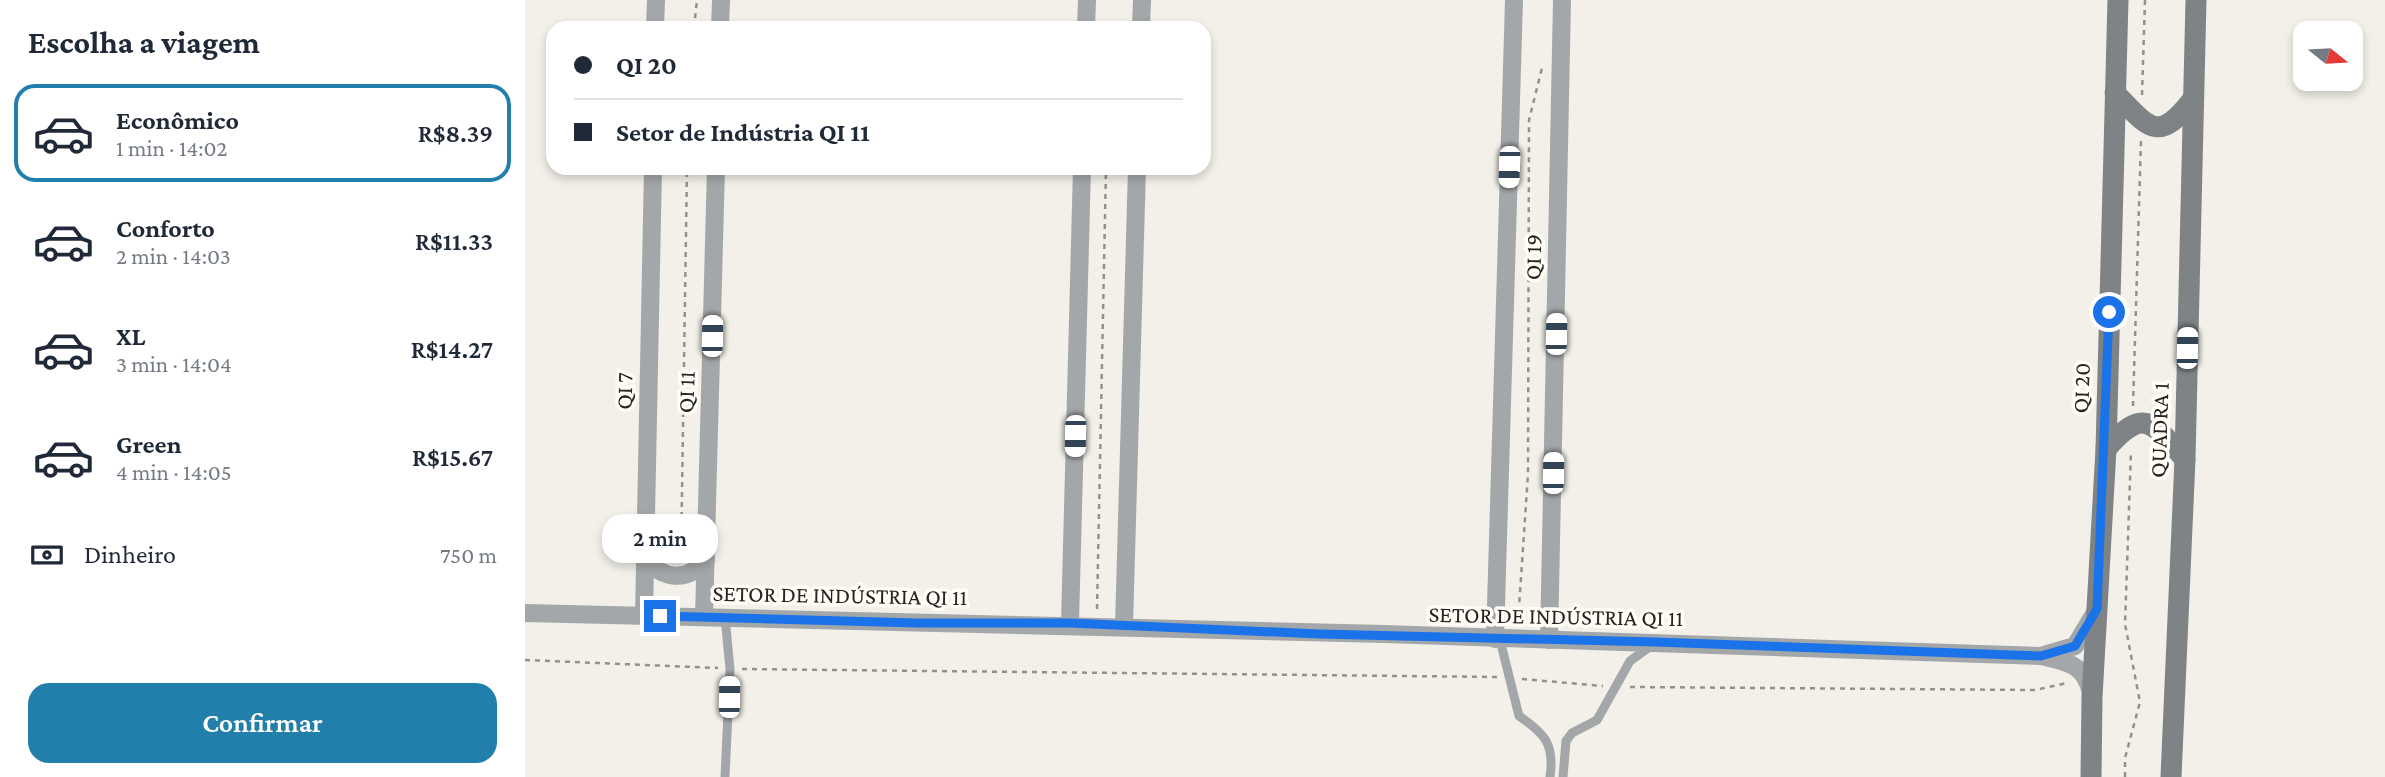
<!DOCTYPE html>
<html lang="pt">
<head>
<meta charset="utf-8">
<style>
	:root { --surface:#fff; --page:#f6f6f7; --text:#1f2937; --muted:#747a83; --line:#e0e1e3; --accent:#227fac }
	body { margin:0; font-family:"Crimson Pro",serif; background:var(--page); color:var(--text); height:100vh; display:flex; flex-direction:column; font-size:26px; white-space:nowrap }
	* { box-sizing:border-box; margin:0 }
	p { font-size:23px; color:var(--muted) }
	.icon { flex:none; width:38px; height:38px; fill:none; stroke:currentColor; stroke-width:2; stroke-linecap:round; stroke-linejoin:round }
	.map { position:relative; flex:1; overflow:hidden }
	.drawer { display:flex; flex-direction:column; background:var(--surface); width:525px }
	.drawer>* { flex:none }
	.banner { position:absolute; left:21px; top:21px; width:665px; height:154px; border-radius:21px; box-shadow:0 4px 10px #0003; display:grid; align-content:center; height:154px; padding:0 28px; background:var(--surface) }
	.needle { width:46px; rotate:108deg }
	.tools { position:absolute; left:1768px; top:21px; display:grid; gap:14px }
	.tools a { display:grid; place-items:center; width:70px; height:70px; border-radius:14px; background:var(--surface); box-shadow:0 4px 10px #0003; font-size:35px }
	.end { position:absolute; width:32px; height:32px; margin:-16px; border:9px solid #1a73e8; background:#fff; box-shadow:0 0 0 4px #fff }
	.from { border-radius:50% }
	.bubble { position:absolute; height:49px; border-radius:21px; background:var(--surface); box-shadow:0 4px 10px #0003; font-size:23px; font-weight:600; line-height:49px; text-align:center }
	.car { position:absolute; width:21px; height:42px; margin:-21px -10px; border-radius:9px; box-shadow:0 0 5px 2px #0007; background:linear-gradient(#fff 24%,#345 0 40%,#fff 0 76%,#345 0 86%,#fff 0) }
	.banner b { display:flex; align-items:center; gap:24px; height:66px; font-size:26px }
	.banner b+b { border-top:2px solid var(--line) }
	.banner i { width:18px; height:18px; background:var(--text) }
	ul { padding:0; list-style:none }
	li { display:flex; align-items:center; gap:21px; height:98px; margin:0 14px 10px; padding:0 14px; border:4px solid transparent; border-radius:21px }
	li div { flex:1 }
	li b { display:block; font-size:26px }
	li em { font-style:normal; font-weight:600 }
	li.on { border-color:var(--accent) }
	li>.icon { width:63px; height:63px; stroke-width:1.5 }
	h2 { padding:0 28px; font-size:32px; line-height:84px }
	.pay { display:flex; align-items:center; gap:18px; height:77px; padding:0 28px; font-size:26px }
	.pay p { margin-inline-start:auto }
	.primary-button { display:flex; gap:14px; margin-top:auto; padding:14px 28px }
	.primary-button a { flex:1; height:80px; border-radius:21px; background:var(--accent); color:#fff; font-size:28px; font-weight:600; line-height:80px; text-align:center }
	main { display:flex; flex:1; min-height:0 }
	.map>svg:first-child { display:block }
</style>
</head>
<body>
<main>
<section class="drawer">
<h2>Escolha a viagem</h2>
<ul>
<li class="on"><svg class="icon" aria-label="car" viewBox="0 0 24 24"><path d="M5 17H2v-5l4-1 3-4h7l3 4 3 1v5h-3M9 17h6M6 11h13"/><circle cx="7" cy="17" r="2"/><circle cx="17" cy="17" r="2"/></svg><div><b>Econômico</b><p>1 min · 14:02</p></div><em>R$8.39</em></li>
<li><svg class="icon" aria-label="car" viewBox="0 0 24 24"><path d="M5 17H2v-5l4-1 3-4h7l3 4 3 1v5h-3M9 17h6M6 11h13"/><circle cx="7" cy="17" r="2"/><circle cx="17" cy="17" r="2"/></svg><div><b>Conforto</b><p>2 min · 14:03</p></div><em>R$11.33</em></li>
<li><svg class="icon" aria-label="car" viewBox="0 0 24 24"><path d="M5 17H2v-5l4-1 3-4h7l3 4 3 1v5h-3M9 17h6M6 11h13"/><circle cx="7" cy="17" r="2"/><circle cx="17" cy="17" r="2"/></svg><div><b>XL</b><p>3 min · 14:04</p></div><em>R$14.27</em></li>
<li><svg class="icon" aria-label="car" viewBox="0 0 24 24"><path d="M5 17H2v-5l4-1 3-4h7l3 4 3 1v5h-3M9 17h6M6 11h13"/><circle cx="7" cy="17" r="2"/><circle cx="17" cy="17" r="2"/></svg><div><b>Green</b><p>4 min · 14:05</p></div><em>R$15.67</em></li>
</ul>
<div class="pay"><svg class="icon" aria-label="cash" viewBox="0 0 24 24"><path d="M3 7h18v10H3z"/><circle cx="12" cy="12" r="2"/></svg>Dinheiro<p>750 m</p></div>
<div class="primary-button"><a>Confirmar</a></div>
</section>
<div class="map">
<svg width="1860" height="777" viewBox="0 0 1860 777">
	<rect width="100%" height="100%" fill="#f2f0e9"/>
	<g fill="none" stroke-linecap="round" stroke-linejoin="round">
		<g stroke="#93918c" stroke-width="2.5" stroke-dasharray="5 5" stroke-linecap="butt">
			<polyline points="169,28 172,0"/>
			<polyline points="1617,95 1620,0"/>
			<polyline points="1608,406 1616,140"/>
			<polyline points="156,557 162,168"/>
			<polyline points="572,609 581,168"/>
			<polyline points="993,622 1003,474 1004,120 1018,64"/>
			<polyline points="0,660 193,668"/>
			<polyline points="217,669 973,677"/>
			<polyline points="997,679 1078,686"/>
			<polyline points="1105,687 1510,690 1542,683"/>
			<polyline points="1600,777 1600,758 1615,702 1600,624 1606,451"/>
		</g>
		<g stroke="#a4a7a9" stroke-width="9">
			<path d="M975 640 994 716C1019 733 1030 744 1025 777"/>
			<polyline points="200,777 205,669 200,617"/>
			<polyline points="1038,777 1041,741 1047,733 1072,720 1105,661 1127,645"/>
		</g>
		<g stroke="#a4a7a9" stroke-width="18">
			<polyline points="130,28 131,0"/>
			<polyline points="195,28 196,0"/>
			<polyline points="561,28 562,0"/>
			<polyline points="616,28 617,0"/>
			<path d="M120 558C138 580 163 583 181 559"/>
			<path d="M0 613C505 623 1011 637 1516 656 1542 662 1560 664 1566 693"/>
			<polyline points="119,616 128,168"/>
			<polyline points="179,617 191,168"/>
			<polyline points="545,623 557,168"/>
			<polyline points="599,626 612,168"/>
			<polyline points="970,639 989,0"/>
			<polyline points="1024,640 1037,0"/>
			<polyline points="1519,655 1550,646 1571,611"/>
		</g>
		<g stroke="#7f8386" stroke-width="21">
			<path d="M1590 93C1625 129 1633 144 1668 99"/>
			<path d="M1581 449C1620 405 1627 423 1660 459"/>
			<polyline points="1566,777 1567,697 1581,449 1593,0"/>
			<polyline points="1646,777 1660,459 1671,0"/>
		</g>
	</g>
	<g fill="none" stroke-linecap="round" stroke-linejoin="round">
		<polyline stroke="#1a73e8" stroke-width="9" points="135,616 392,623 545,623 795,634 1130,642 1516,656 1550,646 1572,609 1584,312"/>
	</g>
	<g text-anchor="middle" stroke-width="7" stroke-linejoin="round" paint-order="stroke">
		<g font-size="23" fill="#262523" stroke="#fffdf6">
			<text transform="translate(1008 257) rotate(-89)" y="8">QI 19</text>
			<text transform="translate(1556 388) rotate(-88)" y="8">QI 20</text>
			<text transform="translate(99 391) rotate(-89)" y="8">QI 7</text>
			<text transform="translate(161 392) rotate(-88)" y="8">QI 11</text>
			<text transform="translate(1634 430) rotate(-88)" y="8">QUADRA 1</text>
			<text transform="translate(315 595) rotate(1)" y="8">SETOR DE INDÚSTRIA QI 11</text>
			<text transform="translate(1031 616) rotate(1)" y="8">SETOR DE INDÚSTRIA QI 11</text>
		</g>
	</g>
</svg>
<div class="tools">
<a><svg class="needle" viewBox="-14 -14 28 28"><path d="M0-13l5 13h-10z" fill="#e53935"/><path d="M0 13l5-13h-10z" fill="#747a83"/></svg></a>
</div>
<i class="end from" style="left:1584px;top:312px"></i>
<i class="end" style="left:135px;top:616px"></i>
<div class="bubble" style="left:77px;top:514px;width:116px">2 min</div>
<i class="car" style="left:984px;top:167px;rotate:182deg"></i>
<i class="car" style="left:1031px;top:334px;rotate:1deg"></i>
<i class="car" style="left:187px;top:336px;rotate:1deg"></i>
<i class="car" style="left:1662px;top:348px;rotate:1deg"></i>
<i class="car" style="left:550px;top:436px;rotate:181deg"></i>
<i class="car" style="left:1028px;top:473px;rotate:1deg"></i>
<i class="car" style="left:204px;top:697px;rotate:1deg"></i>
<div class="banner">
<b><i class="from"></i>QI 20</b>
<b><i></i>Setor de Indústria QI 11</b>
</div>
</div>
</main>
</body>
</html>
